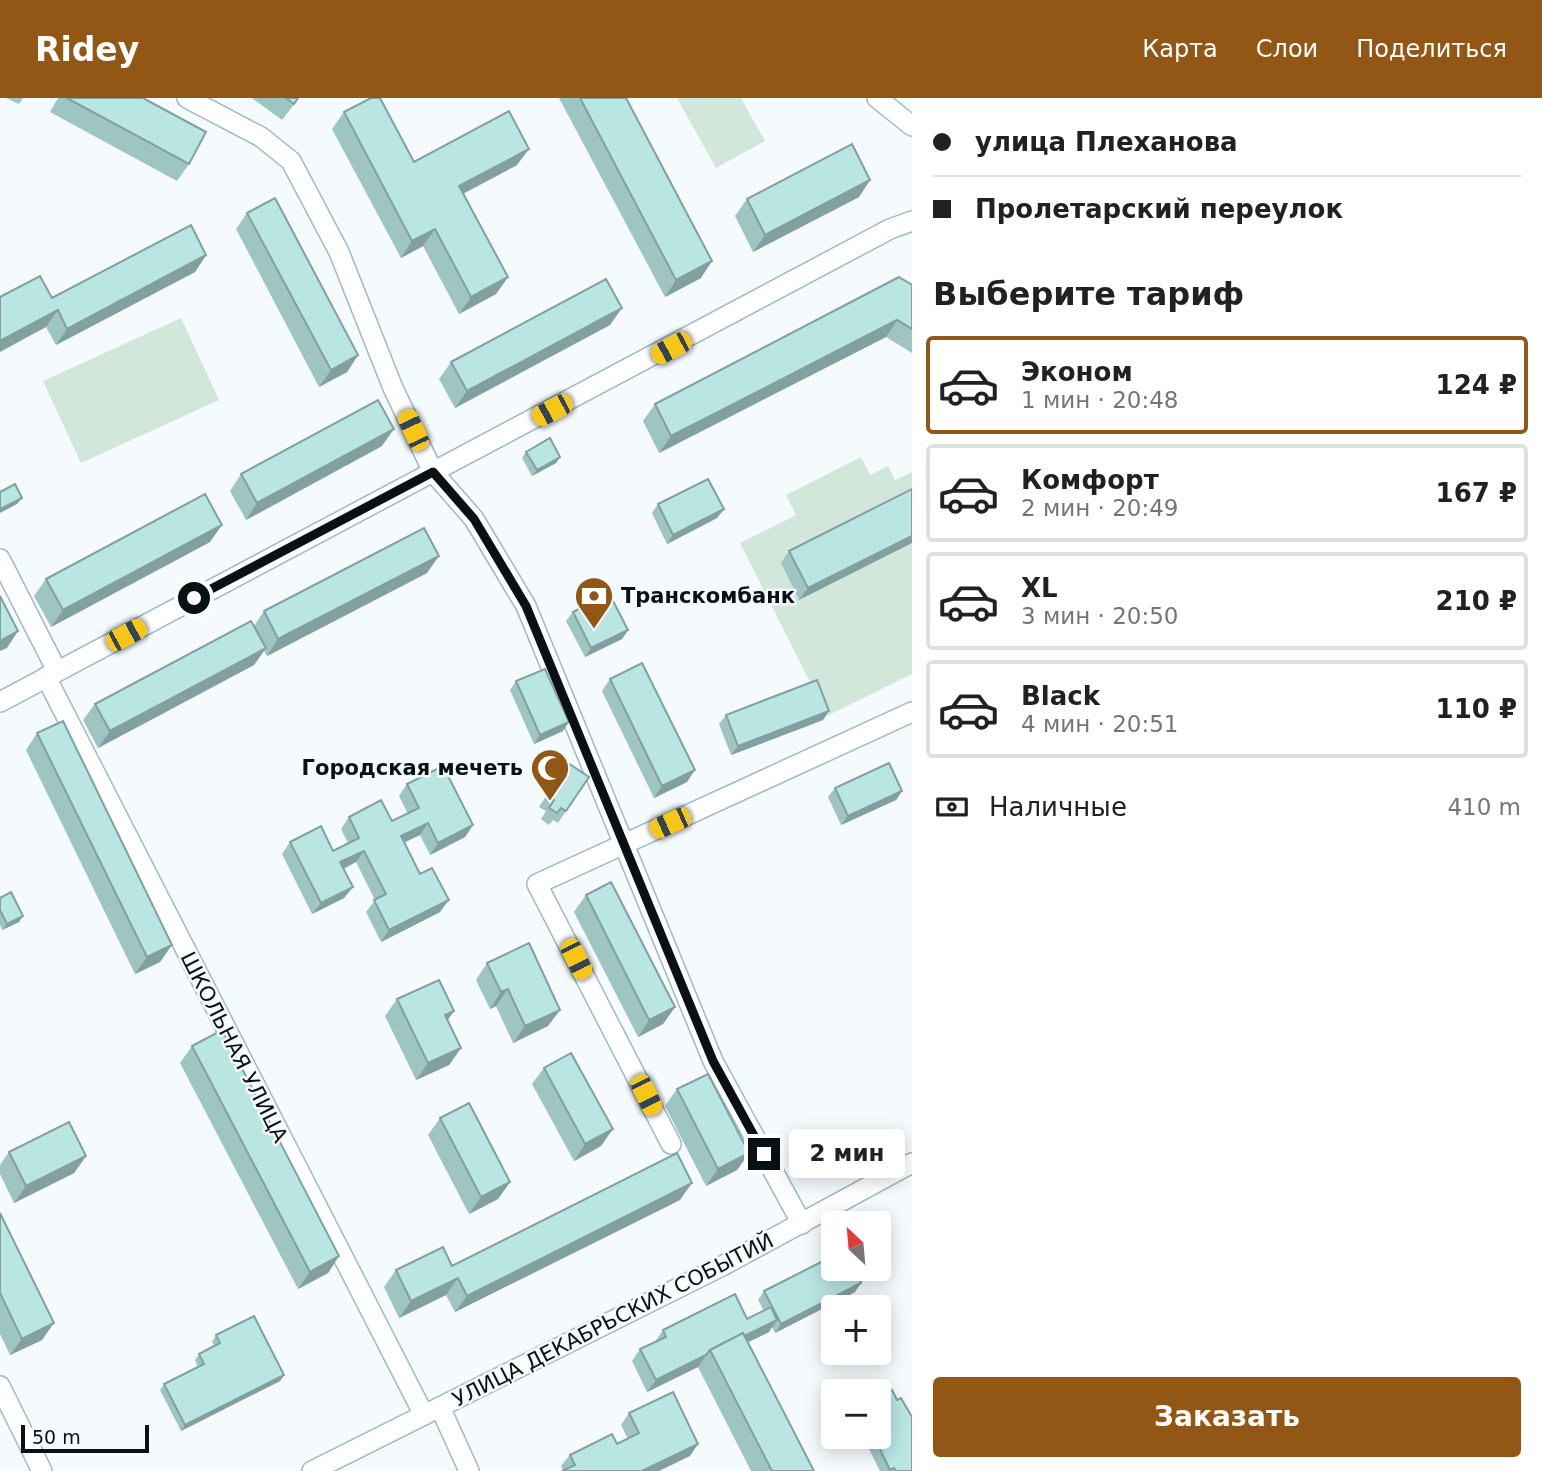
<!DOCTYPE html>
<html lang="ru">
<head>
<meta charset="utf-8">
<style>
	:root { --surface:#fff; --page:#f6f6f6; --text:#202124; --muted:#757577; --line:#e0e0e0; --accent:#925715 }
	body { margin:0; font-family:"DejaVu Sans",sans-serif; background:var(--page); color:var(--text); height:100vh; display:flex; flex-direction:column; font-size:26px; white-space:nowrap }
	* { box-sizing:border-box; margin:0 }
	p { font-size:23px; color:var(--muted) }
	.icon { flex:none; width:38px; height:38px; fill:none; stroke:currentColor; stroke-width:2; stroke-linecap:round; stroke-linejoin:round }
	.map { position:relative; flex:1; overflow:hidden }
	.panel { display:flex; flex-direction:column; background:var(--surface); width:630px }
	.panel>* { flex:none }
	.hud { display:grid; align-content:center; height:154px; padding:0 21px; background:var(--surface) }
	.needle { width:46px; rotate:334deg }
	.tools { position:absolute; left:821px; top:1113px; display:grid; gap:14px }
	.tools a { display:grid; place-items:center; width:70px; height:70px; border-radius:7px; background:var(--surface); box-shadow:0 4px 18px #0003; font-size:35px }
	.scale { position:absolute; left:21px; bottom:18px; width:128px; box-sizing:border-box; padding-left:7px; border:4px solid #091115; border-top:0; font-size:19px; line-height:24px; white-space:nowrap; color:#091115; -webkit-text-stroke:5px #f5fafc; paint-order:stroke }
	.end { position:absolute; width:32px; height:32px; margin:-16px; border:9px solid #091115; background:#fff; box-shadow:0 0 0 4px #fff }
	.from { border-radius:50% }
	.bubble { position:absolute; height:49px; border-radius:7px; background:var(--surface); box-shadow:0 4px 18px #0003; font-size:23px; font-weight:600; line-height:49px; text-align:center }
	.car { position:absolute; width:21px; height:42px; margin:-21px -10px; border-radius:9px; box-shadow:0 0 5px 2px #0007; background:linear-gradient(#f5c518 24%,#345 0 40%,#f5c518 0 76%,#345 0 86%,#f5c518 0) }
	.hud b { display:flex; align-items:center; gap:24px; height:66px; font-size:26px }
	.hud b+b { border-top:2px solid var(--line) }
	.hud i { width:18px; height:18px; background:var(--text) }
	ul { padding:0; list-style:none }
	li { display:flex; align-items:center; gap:21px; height:98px; margin:0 14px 10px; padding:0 7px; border:4px solid var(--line); border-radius:7px }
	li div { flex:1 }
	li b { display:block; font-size:26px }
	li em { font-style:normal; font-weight:600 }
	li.active { border-color:var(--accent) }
	li>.icon { width:63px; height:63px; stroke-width:1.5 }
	h2 { padding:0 21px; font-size:32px; line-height:84px }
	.pay { display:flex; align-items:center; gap:18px; height:77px; padding:0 21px; font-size:26px }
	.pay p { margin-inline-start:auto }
	.primary-button { display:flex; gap:14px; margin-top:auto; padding:14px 21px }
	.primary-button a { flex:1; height:80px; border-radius:7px; background:var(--accent); color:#fff; font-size:28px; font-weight:600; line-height:80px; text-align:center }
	header { display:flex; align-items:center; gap:42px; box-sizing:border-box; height:98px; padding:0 35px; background:var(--accent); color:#fff }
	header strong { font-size:33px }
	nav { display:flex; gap:38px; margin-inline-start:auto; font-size:24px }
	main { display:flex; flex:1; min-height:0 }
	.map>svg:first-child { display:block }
</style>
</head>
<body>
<header>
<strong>Ridey</strong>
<nav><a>Карта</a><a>Слои</a><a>Поделиться</a></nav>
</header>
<main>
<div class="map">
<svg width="912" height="1373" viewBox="0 0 912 1373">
	<rect width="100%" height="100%" fill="#f5fafc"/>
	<g fill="#d2e7db">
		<polygon points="677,0 741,0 765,43 716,70"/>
		<polygon points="181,220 219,302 81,365 43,283"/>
		<polygon points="861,359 870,377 888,368 895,382 912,374 912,576 827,618 740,445 796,417 786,397"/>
	</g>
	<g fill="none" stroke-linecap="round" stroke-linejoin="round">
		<g stroke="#a1b9c3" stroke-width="22">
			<g id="minor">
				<polyline points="187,0 261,39 291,63 339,154 393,290 433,374 474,421 526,508 713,963 802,1126"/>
				<polyline points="877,0 912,28"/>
				<polyline points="0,461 57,573"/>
				<polyline points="46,579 424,1317"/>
				<polyline points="0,604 890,131 912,123"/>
				<polyline points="671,1046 537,786 912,614"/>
				<polyline points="0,1288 42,1373"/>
				<polyline points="440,1309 469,1373"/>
				<polyline points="312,1373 724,1167 912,1065"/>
			</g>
		</g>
		<use href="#minor" stroke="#fff" stroke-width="19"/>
	</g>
	<g fill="#9fc5c3">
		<polygon points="6,0 23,0 19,6"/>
		<polygon points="58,0 143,0 189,66 177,83 50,14"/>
		<polygon points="252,0 299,0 282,22"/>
		<polygon points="559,0 626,0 701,180 665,199"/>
		<polygon points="344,14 414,64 517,67 463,96 508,179 496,196 459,216 423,148 401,160 332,31"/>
		<polygon points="870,82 859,99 753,154 735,118 747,101"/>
		<polygon points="247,115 358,257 347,274 319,289 236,131"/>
		<polygon points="206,157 195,174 56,247 46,229 52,200"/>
		<polygon points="912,187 912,255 886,239 659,355 643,323 655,306"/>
		<polygon points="610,227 455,310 439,281 451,264"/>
		<polygon points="382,348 246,422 230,393 241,376"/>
		<polygon points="526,354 560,359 556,365 532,378 522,360"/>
		<polygon points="912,391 799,502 781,465 789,453"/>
		<polygon points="658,406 724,411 717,420 667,446 652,415"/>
		<polygon points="210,444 51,529 34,498 46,481"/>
		<polygon points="427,475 267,558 264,553 254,567 98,650 83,622 95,606 254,528 264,513"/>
		<polygon points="573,514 628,532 622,541 585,559 566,523"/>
		<polygon points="610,581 687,684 654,700 602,593"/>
		<polygon points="516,583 563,633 534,646 510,592"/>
		<polygon points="829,613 823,622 731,657 719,626 726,617"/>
		<polygon points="37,635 160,864 135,876 26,652"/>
		<polygon points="568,665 566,713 558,725 553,722 549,727 541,721 546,713 539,709"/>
		<polygon points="407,686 473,727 465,739 430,757 420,737 404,744 440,814 381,844 366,814 375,802 356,764 344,771 353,789 344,800 312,816 282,756 290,744 333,753 348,745 341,731 349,719 392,723 408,716 399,698"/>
		<polygon points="835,690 902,693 896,702 841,727 828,699"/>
		<polygon points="586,797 675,909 663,926 638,939 574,814"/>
		<polygon points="0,800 19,824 2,832 0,827"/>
		<polygon points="487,865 560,912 548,928 513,945 496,908 490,911 476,882"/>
		<polygon points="397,901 454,913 447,922 461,950 449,967 416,982 385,918"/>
		<polygon points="192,948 339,1158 328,1175 298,1191 180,965"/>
		<polygon points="544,970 601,1048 574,1063 532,986"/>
		<polygon points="677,991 749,1055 737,1072 706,1088 665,1008"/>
		<polygon points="440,1020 510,1084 498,1101 469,1116 428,1037"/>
		<polygon points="9,1054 86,1058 74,1075 14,1105 0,1076 0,1067"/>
		<polygon points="680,1102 455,1214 446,1197 399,1220 384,1189 396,1172 452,1168"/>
		<polygon points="0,1115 42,1242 10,1257 0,1236"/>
		<polygon points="764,1193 855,1194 775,1235 772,1229 769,1234 747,1244 814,1373 751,1373 698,1269 647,1294 632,1263 640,1251 655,1244 663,1232 747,1221 764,1213 758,1202"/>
		<polygon points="833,1227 833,1242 828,1233"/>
		<polygon points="216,1237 284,1277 280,1283 181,1333 160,1292 164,1286 198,1269 195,1262 199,1256 215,1248 212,1244"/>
		<polygon points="897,1302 911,1320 912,1373 880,1373 863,1339 878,1339"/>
		<polygon points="629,1315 690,1358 563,1372 561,1368 570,1357 617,1346 628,1341 621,1327"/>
	</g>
	<g fill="#82a09f">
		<polygon points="529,51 517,67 447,104 459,88"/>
		<polygon points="870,82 859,99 753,154 765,137"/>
		<polygon points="435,131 423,148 401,160 412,143"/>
		<polygon points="206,157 195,174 56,247 67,231"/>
		<polygon points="712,163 701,180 665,199 676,182"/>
		<polygon points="508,179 496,196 459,216 471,199"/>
		<polygon points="622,210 610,227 455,310 467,293"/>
		<polygon points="58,212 46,229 0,254 0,243"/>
		<polygon points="897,222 886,239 659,355 671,338"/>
		<polygon points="358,257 347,274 319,289 331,272"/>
		<polygon points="394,331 382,348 246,422 257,405"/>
		<polygon points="560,359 556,365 532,378 537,372"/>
		<polygon points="22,400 17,406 0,415 0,411"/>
		<polygon points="724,411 717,420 667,446 673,437"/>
		<polygon points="222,427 210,444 51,529 63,512"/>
		<polygon points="912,438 912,445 799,502 808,490"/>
		<polygon points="439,458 427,475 267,558 278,541"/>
		<polygon points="628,532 622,541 585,559 591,550"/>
		<polygon points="18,533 7,550 0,553 0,543"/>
		<polygon points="266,550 254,567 98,650 110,633"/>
		<polygon points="829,613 823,622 731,657 738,648"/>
		<polygon points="569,624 563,633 534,646 540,637"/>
		<polygon points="695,672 687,684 654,700 662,688"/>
		<polygon points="902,693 896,702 841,727 848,718"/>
		<polygon points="428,725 420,737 393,750 401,738"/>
		<polygon points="473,727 465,739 430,757 438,745"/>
		<polygon points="364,753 356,764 332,776 340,764"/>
		<polygon points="353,789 344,800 312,816 321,805"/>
		<polygon points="449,802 440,814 381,844 389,832"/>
		<polygon points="23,818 19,824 2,832 7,826"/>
		<polygon points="172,847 160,864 135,876 147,859"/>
		<polygon points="508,891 496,908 490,911 501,894"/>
		<polygon points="675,909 663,926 638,939 649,922"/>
		<polygon points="560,912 548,928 513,945 525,928"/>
		<polygon points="454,913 442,930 445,917"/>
		<polygon points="461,950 449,967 416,982 428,965"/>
		<polygon points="613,1031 601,1048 574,1063 585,1046"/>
		<polygon points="749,1055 737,1072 706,1088 718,1071"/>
		<polygon points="86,1058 74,1075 14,1105 26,1088"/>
		<polygon points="510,1084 498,1101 469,1116 481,1099"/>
		<polygon points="692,1085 680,1102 455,1214 467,1198"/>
		<polygon points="339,1158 328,1175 298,1191 310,1174"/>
		<polygon points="458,1180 446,1197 399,1220 411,1203"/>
		<polygon points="861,1185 855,1194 775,1235 781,1226"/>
		<polygon points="777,1222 769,1234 714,1261 711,1255"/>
		<polygon points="54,1225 42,1242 10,1257 22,1241"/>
		<polygon points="706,1257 698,1269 647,1294 656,1282"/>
		<polygon points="284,1277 280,1283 181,1333 185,1327"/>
		<polygon points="698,1346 690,1358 659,1373 642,1373"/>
	</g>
	<g fill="#b9e5e3" stroke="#82a09f" stroke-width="2">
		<polygon points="67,0 143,0 206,34 189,66"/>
		<polygon points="286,0 298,0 294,6"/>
		<polygon points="371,0 380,0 414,64 509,13 529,51 459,88 508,179 471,199 435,131 412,143 344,14"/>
		<polygon points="580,0 626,0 712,163 676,182"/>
		<polygon points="852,46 870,82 765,137 747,101"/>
		<polygon points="275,100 358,257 331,272 247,115"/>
		<polygon points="191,127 206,157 67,231 58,212 0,243 0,199 40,178 52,200"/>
		<polygon points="899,179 912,187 912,231 897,222 671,338 655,306"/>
		<polygon points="606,181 622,210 467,293 451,264"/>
		<polygon points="378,302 394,331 257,405 241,376"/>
		<polygon points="550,340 560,359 537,372 526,354"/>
		<polygon points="708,381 724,411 673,437 658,406"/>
		<polygon points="15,386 22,400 0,411 0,394"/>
		<polygon points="912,391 912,438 808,490 789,453"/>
		<polygon points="205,396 222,427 63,512 46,481"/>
		<polygon points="424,430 439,458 278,541 264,513"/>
		<polygon points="609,495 628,532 591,550 573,514"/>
		<polygon points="0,498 18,533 0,543"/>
		<polygon points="251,523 266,550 110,633 95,606"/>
		<polygon points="642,565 695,672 662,688 610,581"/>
		<polygon points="545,571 569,624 540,637 516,583"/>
		<polygon points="817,582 829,613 738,648 726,617"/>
		<polygon points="63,623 172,847 147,859 37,635"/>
		<polygon points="568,665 589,679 566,713 561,710 557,715 549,710 554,702 547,697"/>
		<polygon points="889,665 902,693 848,718 835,690"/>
		<polygon points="443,668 473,727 438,745 428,725 401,738 420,776 432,770 449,802 389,832 374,802 386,796 364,753 340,764 353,789 321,805 290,744 321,728 333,753 359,740 349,719 381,702 392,723 419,710 407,686"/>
		<polygon points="611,784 675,909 649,922 586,797"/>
		<polygon points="11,794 23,818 7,826 0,812 0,800"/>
		<polygon points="529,845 560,912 525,928 508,891 501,894 487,865"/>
		<polygon points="439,882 454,913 445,917 461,950 428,965 397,901"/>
		<polygon points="222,932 339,1158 310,1174 192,948"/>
		<polygon points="571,955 613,1031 585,1046 544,970"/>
		<polygon points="708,976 749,1055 718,1071 677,991"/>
		<polygon points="469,1005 510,1084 481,1099 440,1020"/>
		<polygon points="69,1024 86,1058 26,1088 9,1054"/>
		<polygon points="677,1055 692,1085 467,1198 458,1180 411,1203 396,1172 443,1149 452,1168"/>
		<polygon points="0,1115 54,1225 22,1241 0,1195"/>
		<polygon points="833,1158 833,1171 854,1171 861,1185 781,1226 764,1193"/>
		<polygon points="735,1196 747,1221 771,1209 777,1222 744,1238 743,1235 710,1252 706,1257 656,1282 640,1251 666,1239 663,1232"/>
		<polygon points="254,1218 284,1277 185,1327 164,1286 204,1266 199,1256 220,1245 216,1237"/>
		<polygon points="743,1235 814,1373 772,1373 710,1252"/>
		<polygon points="892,1292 897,1302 901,1300 912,1319 912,1373 896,1373 894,1370 890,1372 874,1339 878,1339 878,1298"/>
		<polygon points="673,1294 698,1346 642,1373 562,1373 575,1367 570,1357 612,1336 617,1346 639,1335 629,1315"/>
	</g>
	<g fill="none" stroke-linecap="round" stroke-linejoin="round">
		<polyline stroke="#091115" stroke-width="9" points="194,500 433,374 474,421 526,508 713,963 764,1056"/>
	</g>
	<defs>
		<g id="bank-pin" transform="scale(2.0125)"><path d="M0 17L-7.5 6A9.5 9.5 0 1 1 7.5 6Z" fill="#925715" stroke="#f5fafc"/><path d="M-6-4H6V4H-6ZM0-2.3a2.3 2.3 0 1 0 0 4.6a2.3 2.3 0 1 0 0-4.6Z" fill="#fff"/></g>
		<g id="mosque-pin" transform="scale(2.0125)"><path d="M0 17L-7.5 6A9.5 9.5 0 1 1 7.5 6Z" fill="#925715" stroke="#f5fafc"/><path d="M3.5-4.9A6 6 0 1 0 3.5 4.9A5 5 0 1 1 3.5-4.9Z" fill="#fff"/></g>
	</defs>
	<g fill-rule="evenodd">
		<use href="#bank-pin" x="594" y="498"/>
		<use href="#mosque-pin" x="550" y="670"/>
	</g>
	<g text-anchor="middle" stroke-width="5" stroke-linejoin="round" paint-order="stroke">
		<g font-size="21" font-weight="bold" fill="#091115" stroke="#f5fafc" text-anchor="start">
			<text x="621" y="505">Транскомбанк</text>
			<text x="523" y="677" text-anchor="end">Городская мечеть</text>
		</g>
		<g font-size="21" fill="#091115" stroke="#f5fafc">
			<text transform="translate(234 949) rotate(63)" y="7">ШКОЛЬНАЯ УЛИЦА</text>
			<text transform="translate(613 1222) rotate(-27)" y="7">УЛИЦА ДЕКАБРЬСКИХ СОБЫТИЙ</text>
		</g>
	</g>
</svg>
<div class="tools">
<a><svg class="needle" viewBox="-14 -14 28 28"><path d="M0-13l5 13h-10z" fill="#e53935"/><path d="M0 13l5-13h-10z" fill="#757577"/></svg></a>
<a>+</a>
<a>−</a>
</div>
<div class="scale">50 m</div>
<i class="end from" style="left:194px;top:500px"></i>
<i class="end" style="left:764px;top:1056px"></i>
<div class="bubble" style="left:789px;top:1031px;width:116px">2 мин</div>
<i class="car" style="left:671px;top:250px;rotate:242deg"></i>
<i class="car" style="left:552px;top:312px;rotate:242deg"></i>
<i class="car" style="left:413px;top:332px;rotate:335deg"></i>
<i class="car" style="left:126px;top:537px;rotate:62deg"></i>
<i class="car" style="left:670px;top:725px;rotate:246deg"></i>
<i class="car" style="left:576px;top:861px;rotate:153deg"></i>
<i class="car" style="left:646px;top:997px;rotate:154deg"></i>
</div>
<section class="panel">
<div class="hud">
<b><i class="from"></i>улица Плеханова</b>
<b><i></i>Пролетарский переулок</b>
</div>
<h2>Выберите тариф</h2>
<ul>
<li class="active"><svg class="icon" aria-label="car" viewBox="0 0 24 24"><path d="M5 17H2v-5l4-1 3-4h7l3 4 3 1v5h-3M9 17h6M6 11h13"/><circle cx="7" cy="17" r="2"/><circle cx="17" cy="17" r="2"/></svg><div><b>Эконом</b><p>1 мин · 20:48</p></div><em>124 ₽</em></li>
<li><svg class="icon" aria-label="car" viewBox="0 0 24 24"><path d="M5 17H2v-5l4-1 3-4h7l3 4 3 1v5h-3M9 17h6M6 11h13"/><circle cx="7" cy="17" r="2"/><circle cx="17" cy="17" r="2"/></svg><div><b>Комфорт</b><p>2 мин · 20:49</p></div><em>167 ₽</em></li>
<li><svg class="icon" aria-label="car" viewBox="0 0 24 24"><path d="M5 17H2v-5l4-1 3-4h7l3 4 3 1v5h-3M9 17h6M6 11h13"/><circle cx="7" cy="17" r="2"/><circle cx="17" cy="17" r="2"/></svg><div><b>XL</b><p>3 мин · 20:50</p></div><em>210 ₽</em></li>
<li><svg class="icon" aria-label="car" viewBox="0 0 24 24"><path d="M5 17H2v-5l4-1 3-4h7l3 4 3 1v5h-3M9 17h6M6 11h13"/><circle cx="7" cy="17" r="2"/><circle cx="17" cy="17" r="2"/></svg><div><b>Black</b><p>4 мин · 20:51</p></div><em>110 ₽</em></li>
</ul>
<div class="pay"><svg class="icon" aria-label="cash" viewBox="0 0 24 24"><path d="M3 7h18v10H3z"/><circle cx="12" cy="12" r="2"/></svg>Наличные<p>410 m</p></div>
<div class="primary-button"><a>Заказать</a></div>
</section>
</main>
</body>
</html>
